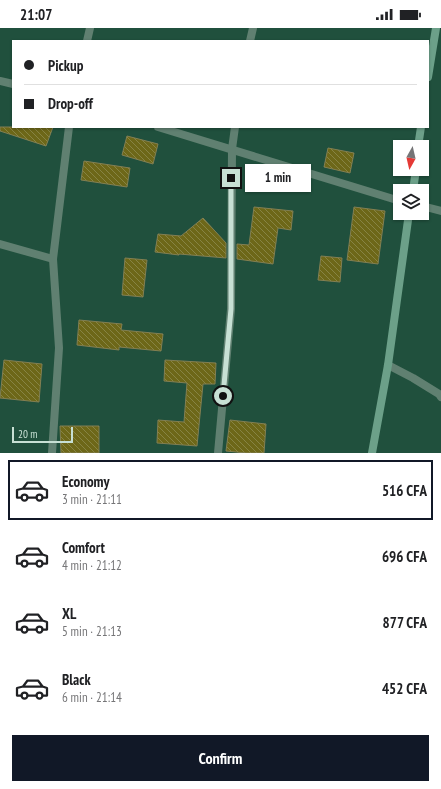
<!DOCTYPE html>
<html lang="en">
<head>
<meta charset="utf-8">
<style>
	:root { --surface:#fff; --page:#f2f2f2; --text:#202124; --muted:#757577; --line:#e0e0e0; --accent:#111827 }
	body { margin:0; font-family:"PT Sans Narrow",sans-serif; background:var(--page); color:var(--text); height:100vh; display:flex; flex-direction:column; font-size:15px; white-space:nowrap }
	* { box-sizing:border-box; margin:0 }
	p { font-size:13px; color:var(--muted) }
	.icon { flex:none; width:22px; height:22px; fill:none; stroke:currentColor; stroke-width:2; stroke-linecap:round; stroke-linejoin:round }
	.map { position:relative; height:425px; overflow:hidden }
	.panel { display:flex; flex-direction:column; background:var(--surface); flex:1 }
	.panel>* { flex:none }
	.guide { position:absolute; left:12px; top:12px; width:417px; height:88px; border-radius:0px; box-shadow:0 1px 3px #0004; display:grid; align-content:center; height:88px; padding:0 12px; background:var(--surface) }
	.needle { width:26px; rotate:188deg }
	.controls { position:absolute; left:393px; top:112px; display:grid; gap:8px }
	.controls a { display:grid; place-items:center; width:36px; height:36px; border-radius:0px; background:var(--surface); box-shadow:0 1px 3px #0004; font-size:20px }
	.scale { position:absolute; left:12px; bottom:10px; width:61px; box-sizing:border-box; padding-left:4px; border:2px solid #c7e0d4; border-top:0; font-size:11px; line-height:14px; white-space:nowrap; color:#c7e0d4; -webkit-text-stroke:3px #20503d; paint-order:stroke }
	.end { position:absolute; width:18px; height:18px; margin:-9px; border:5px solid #c7e0d4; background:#111; box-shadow:0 0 0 2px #111 }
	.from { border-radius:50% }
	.bubble { position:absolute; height:28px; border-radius:0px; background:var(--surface); box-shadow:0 1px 3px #0004; font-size:13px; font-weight:700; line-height:28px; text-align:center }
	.guide b { display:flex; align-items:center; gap:14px; height:38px; font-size:15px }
	.guide b+b { border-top:1px solid var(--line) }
	.guide i { width:10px; height:10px; background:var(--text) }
	ul { padding:7px 0 0; list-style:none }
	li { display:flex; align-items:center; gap:12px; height:60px; margin:0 8px 6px; padding:0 4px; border:2px solid transparent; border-radius:0px }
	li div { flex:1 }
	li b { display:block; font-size:15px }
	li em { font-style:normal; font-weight:700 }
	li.current { border-color:var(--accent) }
	li>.icon { width:36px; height:36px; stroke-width:1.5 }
	.primary-button { display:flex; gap:8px; margin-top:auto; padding:8px 12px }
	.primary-button a { flex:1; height:46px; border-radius:0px; background:var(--accent); color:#fff; font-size:16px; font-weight:700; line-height:46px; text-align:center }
	.status { display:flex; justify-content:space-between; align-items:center; height:28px; padding:0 20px; background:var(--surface); direction:ltr }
	.status svg { height:11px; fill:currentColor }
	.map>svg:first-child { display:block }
</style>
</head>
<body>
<div class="status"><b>21:07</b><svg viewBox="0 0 49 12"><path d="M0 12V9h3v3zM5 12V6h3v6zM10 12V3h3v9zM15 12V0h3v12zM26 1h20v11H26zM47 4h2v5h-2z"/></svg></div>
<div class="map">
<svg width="441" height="425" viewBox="0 0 441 425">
	<defs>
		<pattern id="building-back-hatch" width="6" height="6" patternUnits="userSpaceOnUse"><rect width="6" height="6" fill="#6d6718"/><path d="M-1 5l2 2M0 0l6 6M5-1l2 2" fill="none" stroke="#878444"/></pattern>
	</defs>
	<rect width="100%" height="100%" fill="#20503d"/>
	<g fill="url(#building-back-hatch)" stroke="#827f53">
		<polygon points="0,99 53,99 46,118 0,103"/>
		<polygon points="127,108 158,116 153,136 122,127"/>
		<polygon points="328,120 354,125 350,145 324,139"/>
		<polygon points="84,133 130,140 127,159 81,152"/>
		<polygon points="254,179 293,183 291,202 278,200 273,236 237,231 237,216 249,217"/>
		<polygon points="354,179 385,183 378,236 347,232"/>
		<polygon points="203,190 226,215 226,230 179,226 179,227 155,224 158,206 181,208"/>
		<polygon points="321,228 342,230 340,254 318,252"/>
		<polygon points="125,230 147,232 143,269 122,267"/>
		<polygon points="79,292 122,296 121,302 163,306 161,323 119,319 119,322 77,317"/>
		<polygon points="4,332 42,336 39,374 0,370"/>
		<polygon points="165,332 216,335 215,356 203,356 197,418 157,415 158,392 184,394 187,355 164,353"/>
		<polygon points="230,392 266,396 264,425 246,425 226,423"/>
		<polygon points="60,398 99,398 99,425 61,425"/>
	</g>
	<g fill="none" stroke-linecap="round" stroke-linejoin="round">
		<g stroke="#608071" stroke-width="8">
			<polyline points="87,13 90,0"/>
			<polyline points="250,13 253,0"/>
			<polyline points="0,53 13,56"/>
			<polyline points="158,99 400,173"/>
			<polyline points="422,178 441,183"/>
			<polyline points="0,216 53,231"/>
			<polyline points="388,337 413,350 439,366 441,369"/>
			<polyline points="52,425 59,320 53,231 69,99"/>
			<polyline points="218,425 231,281 232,121 235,99"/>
		</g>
		<g stroke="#6ca089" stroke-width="8">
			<polyline points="428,49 436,0"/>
			<polyline points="418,119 421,99"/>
			<polyline points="413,163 416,141"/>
			<polyline points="372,425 388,337 409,185"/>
		</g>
	</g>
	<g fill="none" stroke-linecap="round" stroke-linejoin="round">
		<polyline stroke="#c7e0d4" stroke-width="5" points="223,368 231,281 231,150"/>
	</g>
</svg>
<div class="controls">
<a><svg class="needle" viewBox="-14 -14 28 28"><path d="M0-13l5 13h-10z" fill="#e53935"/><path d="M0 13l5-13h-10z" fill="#757577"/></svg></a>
<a><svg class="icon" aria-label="layers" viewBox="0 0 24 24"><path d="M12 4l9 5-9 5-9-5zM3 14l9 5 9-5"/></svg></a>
</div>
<div class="scale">20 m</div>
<i class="end from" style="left:223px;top:368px"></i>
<i class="end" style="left:231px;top:150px"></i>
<div class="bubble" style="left:245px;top:136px;width:66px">1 min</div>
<div class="guide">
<b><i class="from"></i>Pickup</b>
<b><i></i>Drop-off</b>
</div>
</div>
<section class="panel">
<ul>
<li class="current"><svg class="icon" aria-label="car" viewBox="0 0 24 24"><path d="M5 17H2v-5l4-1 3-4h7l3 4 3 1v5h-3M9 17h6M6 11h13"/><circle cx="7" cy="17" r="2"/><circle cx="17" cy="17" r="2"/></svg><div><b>Economy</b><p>3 min · 21:11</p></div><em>516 CFA</em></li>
<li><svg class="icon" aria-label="car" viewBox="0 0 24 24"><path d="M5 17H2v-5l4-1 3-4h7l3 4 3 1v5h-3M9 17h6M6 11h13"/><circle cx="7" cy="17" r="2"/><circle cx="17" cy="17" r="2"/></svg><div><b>Comfort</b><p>4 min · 21:12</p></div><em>696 CFA</em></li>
<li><svg class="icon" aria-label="car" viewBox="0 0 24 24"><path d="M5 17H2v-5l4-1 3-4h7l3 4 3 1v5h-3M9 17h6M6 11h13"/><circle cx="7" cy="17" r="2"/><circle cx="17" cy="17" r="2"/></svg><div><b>XL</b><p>5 min · 21:13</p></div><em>877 CFA</em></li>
<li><svg class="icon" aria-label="car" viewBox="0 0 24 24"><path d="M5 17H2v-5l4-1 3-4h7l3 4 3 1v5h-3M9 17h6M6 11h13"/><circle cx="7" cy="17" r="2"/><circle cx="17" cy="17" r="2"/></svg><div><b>Black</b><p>6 min · 21:14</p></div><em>452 CFA</em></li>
</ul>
<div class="primary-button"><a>Confirm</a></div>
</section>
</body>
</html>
